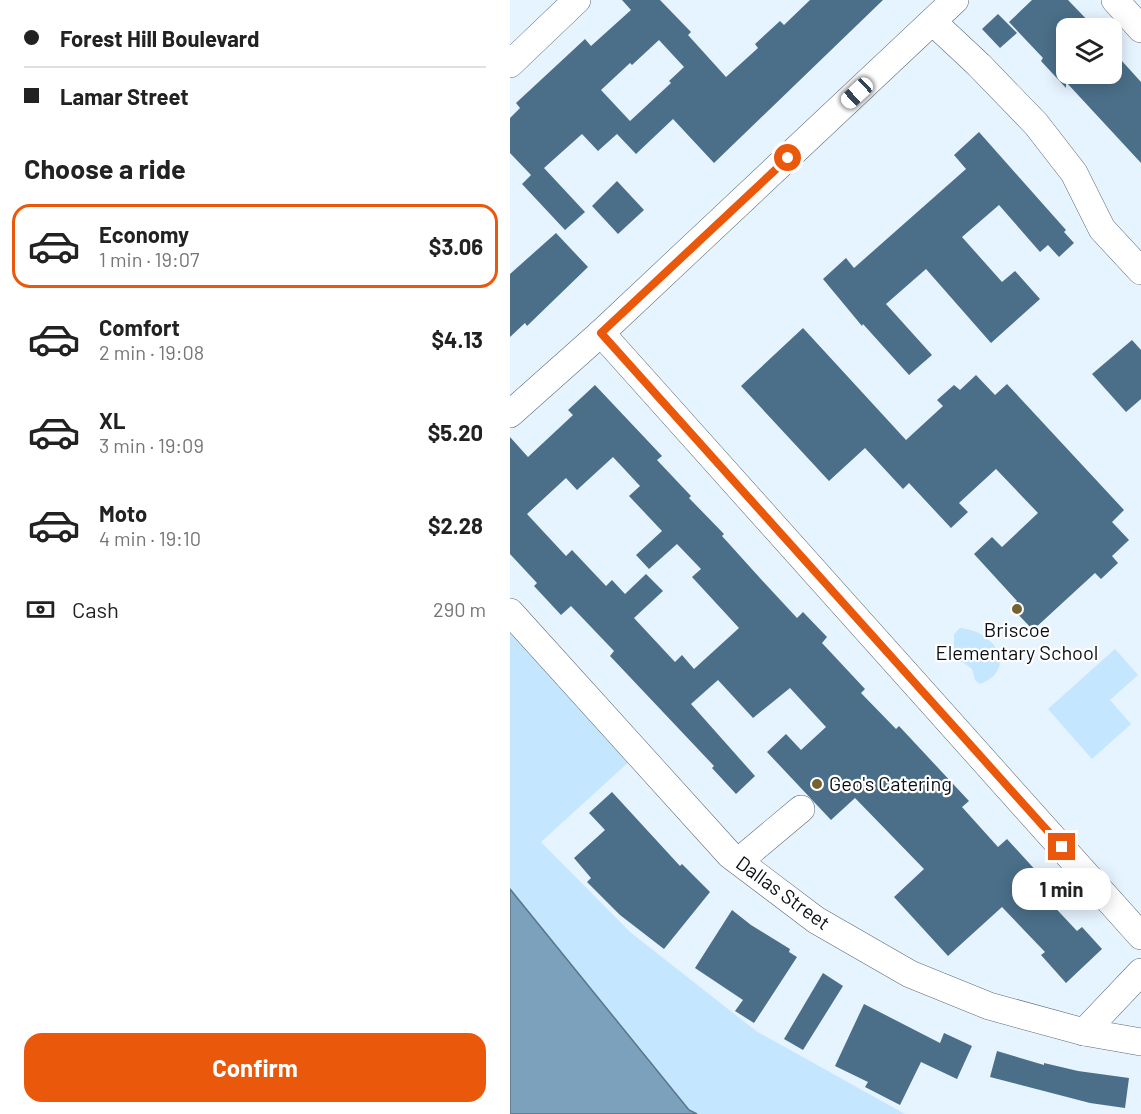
<!DOCTYPE html>
<html lang="en">
<head>
<meta charset="utf-8">
<style>
	:root { --surface:#fff; --page:#f2f2f2; --text:#222; --muted:#767676; --line:#e0e0e0; --accent:#ea580c }
	body { margin:0; font-family:Barlow,sans-serif; background:var(--page); color:var(--text); height:100vh; display:flex; flex-direction:column; font-size:22px; white-space:nowrap }
	* { box-sizing:border-box; margin:0 }
	p { font-size:20px; color:var(--muted) }
	.icon { flex:none; width:33px; height:33px; fill:none; stroke:currentColor; stroke-width:2; stroke-linecap:round; stroke-linejoin:round }
	.map { position:relative; flex:1; overflow:hidden }
	.panel { display:flex; flex-direction:column; background:var(--surface); width:510px }
	.panel>* { flex:none }
	.banner { display:grid; align-content:center; height:132px; padding:0 24px; background:var(--surface) }
	.fabs { position:absolute; left:546px; top:18px; display:grid; gap:12px }
	.fabs a { display:grid; place-items:center; width:66px; height:66px; border-radius:12px; background:var(--surface); box-shadow:0 3px 15px #0003; font-size:30px }
	.end { position:absolute; width:27px; height:27px; margin:-14px; border:8px solid #ea580c; background:#fff; box-shadow:0 0 0 3px #fff }
	.from { border-radius:50% }
	.bubble { position:absolute; height:42px; border-radius:18px; background:var(--surface); box-shadow:0 3px 15px #0003; font-size:20px; font-weight:700; line-height:42px; text-align:center }
	.car { position:absolute; width:18px; height:36px; margin:-18px -9px; border-radius:8px; box-shadow:0 0 4px 2px #0007; background:linear-gradient(#fff 24%,#345 0 40%,#fff 0 76%,#345 0 86%,#fff 0) }
	.banner b { display:flex; align-items:center; gap:21px; height:57px; font-size:22px }
	.banner b+b { border-top:2px solid var(--line) }
	.banner i { width:15px; height:15px; background:var(--text) }
	ul { padding:0; list-style:none }
	li { display:flex; align-items:center; gap:18px; height:84px; margin:0 12px 9px; padding:0 12px; border:3px solid transparent; border-radius:18px }
	li div { flex:1 }
	li b { display:block; font-size:22px }
	li em { font-style:normal; font-weight:700 }
	li.on { border-color:var(--accent) }
	li>.icon { width:54px; height:54px; stroke-width:1.5 }
	h2 { padding:0 24px; font-size:27px; line-height:72px }
	.pay { display:flex; align-items:center; gap:15px; height:66px; padding:0 24px; font-size:22px }
	.pay p { margin-inline-start:auto }
	.cta { display:flex; gap:12px; margin-top:auto; padding:12px 24px }
	.cta a { flex:1; height:69px; border-radius:18px; background:var(--accent); color:#fff; font-size:24px; font-weight:700; line-height:69px; text-align:center }
	main { display:flex; flex:1; min-height:0 }
	.map>svg:first-child { display:block }
</style>
</head>
<body>
<main>
<section class="panel">
<div class="banner">
<b><i class="from"></i>Forest Hill Boulevard</b>
<b><i></i>Lamar Street</b>
</div>
<h2>Choose a ride</h2>
<ul>
<li class="on"><svg class="icon" aria-label="car" viewBox="0 0 24 24"><path d="M5 17H2v-5l4-1 3-4h7l3 4 3 1v5h-3M9 17h6M6 11h13"/><circle cx="7" cy="17" r="2"/><circle cx="17" cy="17" r="2"/></svg><div><b>Economy</b><p>1 min · 19:07</p></div><em>$3.06</em></li>
<li><svg class="icon" aria-label="car" viewBox="0 0 24 24"><path d="M5 17H2v-5l4-1 3-4h7l3 4 3 1v5h-3M9 17h6M6 11h13"/><circle cx="7" cy="17" r="2"/><circle cx="17" cy="17" r="2"/></svg><div><b>Comfort</b><p>2 min · 19:08</p></div><em>$4.13</em></li>
<li><svg class="icon" aria-label="car" viewBox="0 0 24 24"><path d="M5 17H2v-5l4-1 3-4h7l3 4 3 1v5h-3M9 17h6M6 11h13"/><circle cx="7" cy="17" r="2"/><circle cx="17" cy="17" r="2"/></svg><div><b>XL</b><p>3 min · 19:09</p></div><em>$5.20</em></li>
<li><svg class="icon" aria-label="car" viewBox="0 0 24 24"><path d="M5 17H2v-5l4-1 3-4h7l3 4 3 1v5h-3M9 17h6M6 11h13"/><circle cx="7" cy="17" r="2"/><circle cx="17" cy="17" r="2"/></svg><div><b>Moto</b><p>4 min · 19:10</p></div><em>$2.28</em></li>
</ul>
<div class="pay"><svg class="icon" aria-label="cash" viewBox="0 0 24 24"><path d="M3 7h18v10H3z"/><circle cx="12" cy="12" r="2"/></svg>Cash<p>290 m</p></div>
<div class="cta"><a>Confirm</a></div>
</section>
<div class="map">
<svg width="631" height="1114" viewBox="0 0 631 1114">
	<rect width="100%" height="100%" fill="#e6f4ff"/>
	<g fill="#c4e6ff">
		<polygon points="0,623 122,759 31,842 120,932 246,1031 395,1114 0,1114"/>
		<path d="M450 628C483 630 510 668 470 684L465 680 462 669 448 659 444 652V634Z"/>
		<polygon points="605,649 628,675 600,700 621,724 582,759 538,709"/>
	</g>
	<polygon fill="#7ba1bd" stroke="#59758a" stroke-width="1.5" points="0,889 179,1110 187,1114 0,1114"/>
	<g fill="#4b6f89" fill-rule="evenodd">
		<path d="M112 0H150L181 32 178 35 216 77 248 48 245 44 270 21 274 25 300 0H373L204 163 163 119 126 154 107 134 88 151 72 134 34 168 75 212 55 230 12 184 21 175 0 153V118L10 108 6 103 75 39 81 46 121 10ZM149 40 174 67 159 81 161 83 120 121 91 90 120 63 122 65Z"/>
		<polygon points="522,0 558,0 585,28 556,28 556,74 602,74 602,50 631,82 631,163 556,82 556,88 531,61 533,58 499,22"/>
		<polygon points="488,14 507,33 490,48 472,29"/>
		<polygon points="469,132 556,230 554,232 564,243 549,257 538,245 530,252 489,205 452,237 492,282 505,271 530,299 481,343 416,269 376,304 422,355 399,375 353,324 352,326 313,279 336,258 344,268 456,169 444,155"/>
		<polygon points="107,181 134,210 108,234 82,206"/>
		<polygon points="46,233 78,267 17,326 15,323 0,337 0,274"/>
		<polygon points="293,328 396,440 433,406 427,400 444,385 450,390 466,375 485,395 497,384 614,510 602,522 619,540 602,556 608,563 591,579 585,573 523,630 501,607 507,601 464,554 482,537 492,547 528,513 486,469 449,503 458,512 441,528 399,483 393,489 355,448 319,481 231,386"/>
		<polygon points="622,340 631,350 631,399 616,412 582,374"/>
		<path d="M85 385 152 456 147 460 181 496 179 498 214 534 212 536 249 577 287 618 293 612 317 637 312 643 355 689 351 693 386 729 389 726 459 801 452 807 488 847 497 839 529 874 521 882 567 931 572 927 592 949 556 983 531 955 535 952 492 907 438 956 384 897 414 869 345 798 321 820 257 752 276 734 291 750 316 727 280 688 243 718 208 680 181 704 245 776 226 794 202 768 204 766 100 656 104 651 61 606 51 615 24 586 27 583 0 554V437L18 457 63 415 58 410ZM103 457 130 486 119 496 152 531 126 555 139 569 167 544 191 569 182 577 229 628 184 669 172 655 165 662 124 618 153 591 136 574 115 594 102 580 96 586 62 550 56 556 17 514 56 478 67 490Z"/>
		<polygon points="102,792 170,866 172,864 200,892 154,949 110,915 77,882 81,878 64,858 95,830 79,813"/>
		<polygon points="222,910 241,925 280,949 279,952 287,957 244,1023 225,1011 233,1000 185,968"/>
		<polygon points="313,973 333,986 293,1050 274,1039"/>
		<polygon points="354,1004 430,1043 434,1033 462,1046 447,1079 411,1062 390,1105 355,1087 358,1082 325,1066"/>
		<polygon points="487,1051 534,1065 534,1063 568,1071 619,1078 615,1108 580,1103 480,1077"/>
	</g>
	<g fill="none" stroke-linecap="round" stroke-linejoin="round">
		<g stroke="#5b6a76" stroke-width="28">
			<g id="minor">
				<polyline points="605,0 631,29"/>
				<polyline points="423,22 469,65 526,124 564,173 592,229 631,271"/>
				<polyline points="0,64 67,0"/>
				<polyline points="91,333 631,936"/>
				<polyline points="0,414 91,333 445,0"/>
				<polyline points="0,612 220,855 306,920 400,974 479,1006 574,1032 631,1042"/>
				<polyline points="229,861 291,809"/>
				<polyline points="574,1032 631,972"/>
			</g>
		</g>
		<use href="#minor" stroke="#fff" stroke-width="27"/>
	</g>
	<g fill="none" stroke-linecap="round" stroke-linejoin="round">
		<polyline stroke="#ea580c" stroke-width="8" points="278,158 91,333 552,847"/>
	</g>
	<g fill="#746331" stroke="#fff" stroke-width="2">
		<circle cx="507" cy="609" r="6"/>
		<circle cx="307" cy="784" r="6"/>
	</g>
	<g text-anchor="middle" stroke-width="4.5" stroke-linejoin="round" paint-order="stroke">
		<g font-size="20" fill="#090f14" stroke="#fff">
			<text x="507" y="637">Briscoe<tspan x="507" dy="23">Elementary School</tspan></text>
			<text x="319" y="791" text-anchor="start">Geo's Catering</text>
		</g>
		<g font-size="20" fill="#090f14" stroke="#fff">
			<text transform="translate(273 893) rotate(36)" y="7">Dallas Street</text>
		</g>
	</g>
</svg>
<div class="fabs">
<a><svg class="icon" aria-label="layers" viewBox="0 0 24 24"><path d="M12 4l9 5-9 5-9-5zM3 14l9 5 9-5"/></svg></a>
</div>
<i class="end from" style="left:278px;top:158px"></i>
<i class="end" style="left:552px;top:847px"></i>
<div class="bubble" style="left:502px;top:868px;width:99px">1 min</div>
<i class="car" style="left:347px;top:93px;rotate:227deg"></i>
</div>
</main>
</body>
</html>
